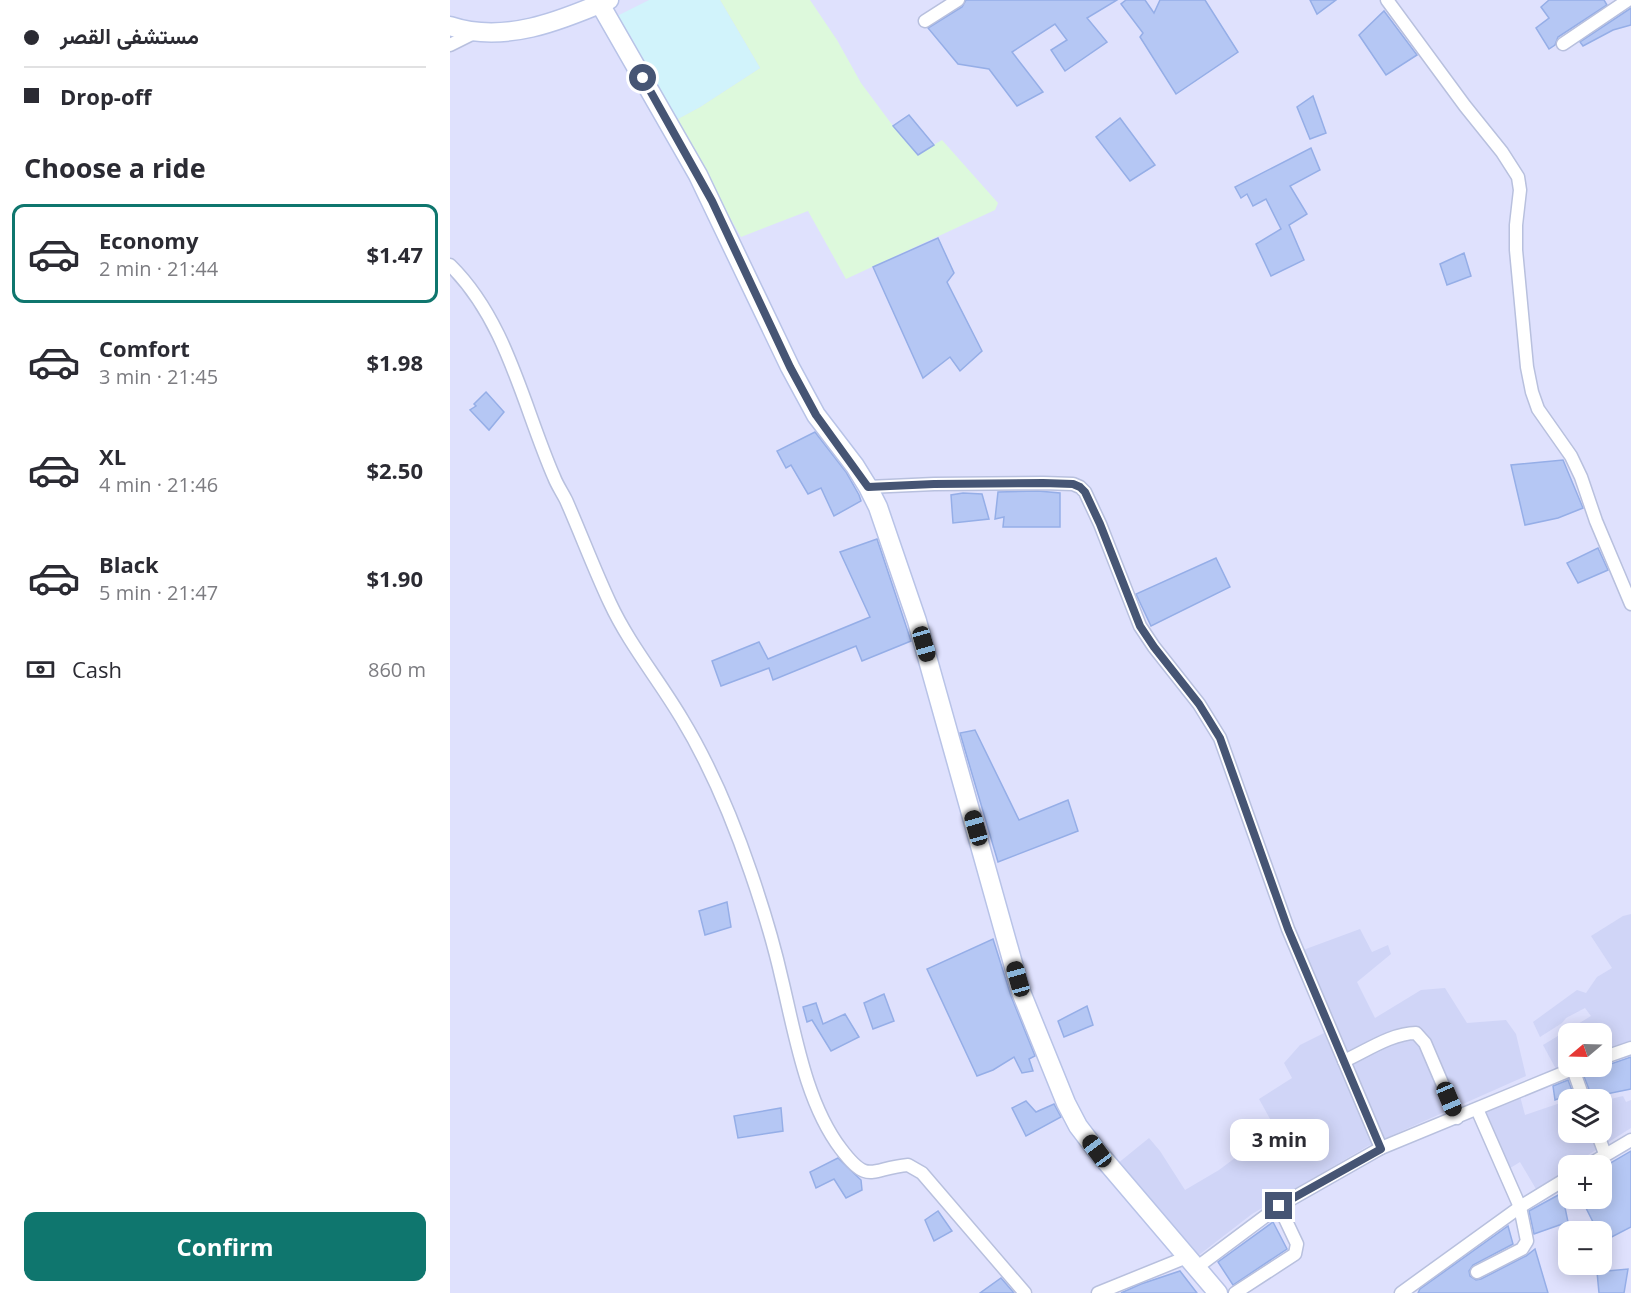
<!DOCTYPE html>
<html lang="en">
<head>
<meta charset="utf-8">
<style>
	:root { --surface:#fff; --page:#f2f2f3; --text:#2b2b33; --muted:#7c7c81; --line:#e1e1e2; --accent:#0f766e }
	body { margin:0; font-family:"Open Sans",Vazirmatn,sans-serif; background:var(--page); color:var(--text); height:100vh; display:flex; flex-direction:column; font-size:22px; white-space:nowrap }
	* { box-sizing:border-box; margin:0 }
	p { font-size:20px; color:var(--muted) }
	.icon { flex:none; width:33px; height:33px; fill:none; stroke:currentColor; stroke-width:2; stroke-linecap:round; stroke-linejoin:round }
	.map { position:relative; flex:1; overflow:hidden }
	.sheet { display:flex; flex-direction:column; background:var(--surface); width:450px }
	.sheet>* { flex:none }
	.guide { display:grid; align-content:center; height:132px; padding:0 24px; background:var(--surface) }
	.needle { width:39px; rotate:251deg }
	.buttons { position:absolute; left:1108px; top:1023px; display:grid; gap:12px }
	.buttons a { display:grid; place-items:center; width:54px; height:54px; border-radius:12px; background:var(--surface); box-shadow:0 3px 15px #0003; font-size:30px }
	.end { position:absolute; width:27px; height:27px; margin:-14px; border:8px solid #465574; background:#fff; box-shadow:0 0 0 3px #fff }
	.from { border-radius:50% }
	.bubble { position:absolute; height:42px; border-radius:12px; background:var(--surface); box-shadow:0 3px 15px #0003; font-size:20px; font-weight:700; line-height:42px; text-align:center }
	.car { position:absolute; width:18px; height:36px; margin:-18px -9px; border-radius:8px; box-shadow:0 0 4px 2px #0007; background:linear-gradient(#222 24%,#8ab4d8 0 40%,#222 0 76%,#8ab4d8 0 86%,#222 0) }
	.guide b { display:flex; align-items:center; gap:21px; height:57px; font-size:22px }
	.guide b+b { border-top:2px solid var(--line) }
	.guide i { width:15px; height:15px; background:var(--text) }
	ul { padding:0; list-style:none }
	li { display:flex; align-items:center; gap:18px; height:99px; margin:0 12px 9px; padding:0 12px; border:3px solid transparent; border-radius:12px }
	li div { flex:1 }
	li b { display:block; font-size:22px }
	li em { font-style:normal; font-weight:700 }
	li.selected { border-color:var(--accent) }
	li>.icon { width:54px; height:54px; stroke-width:1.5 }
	h2 { padding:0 24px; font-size:27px; line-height:72px }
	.pay { display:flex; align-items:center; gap:15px; height:66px; padding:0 24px; font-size:22px }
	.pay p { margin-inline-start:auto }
	.action { display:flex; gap:12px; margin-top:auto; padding:12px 24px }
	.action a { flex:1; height:69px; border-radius:12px; background:var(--accent); color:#fff; font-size:24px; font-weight:700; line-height:69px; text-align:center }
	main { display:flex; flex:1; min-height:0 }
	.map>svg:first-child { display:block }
</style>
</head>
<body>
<main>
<section class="sheet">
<div class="guide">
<b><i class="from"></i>مستشفى القصر</b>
<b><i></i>Drop-off</b>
</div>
<h2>Choose a ride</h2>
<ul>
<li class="selected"><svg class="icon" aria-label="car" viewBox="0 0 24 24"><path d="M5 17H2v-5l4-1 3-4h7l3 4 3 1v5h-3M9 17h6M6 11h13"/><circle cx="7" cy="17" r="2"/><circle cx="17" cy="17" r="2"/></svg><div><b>Economy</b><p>2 min · 21:44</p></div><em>$1.47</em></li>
<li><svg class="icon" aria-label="car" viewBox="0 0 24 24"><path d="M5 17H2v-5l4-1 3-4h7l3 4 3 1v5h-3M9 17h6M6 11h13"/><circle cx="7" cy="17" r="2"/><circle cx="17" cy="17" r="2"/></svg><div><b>Comfort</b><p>3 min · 21:45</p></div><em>$1.98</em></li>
<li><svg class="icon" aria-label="car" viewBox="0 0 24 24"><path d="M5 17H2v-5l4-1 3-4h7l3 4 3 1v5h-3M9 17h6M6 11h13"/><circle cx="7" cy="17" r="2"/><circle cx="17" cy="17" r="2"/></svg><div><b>XL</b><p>4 min · 21:46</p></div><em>$2.50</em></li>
<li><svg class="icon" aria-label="car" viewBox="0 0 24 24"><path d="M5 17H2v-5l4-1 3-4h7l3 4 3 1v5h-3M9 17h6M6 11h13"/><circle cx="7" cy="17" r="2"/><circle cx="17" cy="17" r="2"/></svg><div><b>Black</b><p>5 min · 21:47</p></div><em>$1.90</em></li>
</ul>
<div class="pay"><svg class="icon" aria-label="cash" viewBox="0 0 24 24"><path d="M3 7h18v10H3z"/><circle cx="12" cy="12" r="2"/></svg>Cash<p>860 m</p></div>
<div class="action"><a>Confirm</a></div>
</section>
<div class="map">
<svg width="1181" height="1293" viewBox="0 0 1181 1293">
	<rect width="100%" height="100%" fill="#dfe1fd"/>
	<g fill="#d0d5f7">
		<polygon points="1181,914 1181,1044 1152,1055 1152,1034 1119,1034 1119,1065 1106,1069 1093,1045 1141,1016 1135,1008 1116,1018 1112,1023 1090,1037 1083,1022 1127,990 1136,993 1147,977 1162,968 1141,936 1173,916"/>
		<polygon points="910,929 922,952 938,945 941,954 907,982 925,1018 971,990 995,988 1017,1023 1056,1020 1066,1034 1076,1076 918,1146 802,1214 749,1255 667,1164 699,1138 710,1151 735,1190 769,1170 825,1128 809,1099 842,1078 834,1063 850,1045 874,1033 866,1000 845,953"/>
		<polygon points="1070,1096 1075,1115 1119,1100 1119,1132 1152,1132 1152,1101 1173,1096 1176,1102 1181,1100 1181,1128 1122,1165 1119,1166 1119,1168 1086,1189 1070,1162 1057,1170 1035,1113"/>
	</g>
	<polygon fill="#ddf9dc" points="270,0 360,0 387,40 411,83 443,126 468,154 492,140 548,203 545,210 396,279 358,211 291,237 224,121 250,107 310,68"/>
	<polygon fill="#d1f3fb" points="199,0 270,0 310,68 250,107 224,121 180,35 174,37 167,16"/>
	<g fill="#b5c7f4" stroke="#95aee7" stroke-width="1.5">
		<polygon points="516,0 667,0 637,18 657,42 615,71 601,50 617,40 605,24 562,52 593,92 567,106 539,69 508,64 478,28 512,7"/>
		<polygon points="676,0 695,0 704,13 710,0 755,0 788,52 726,94 690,37 693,33 671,4"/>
		<polygon points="860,0 886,0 867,14"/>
		<polygon points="1099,0 1154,0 1157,5 1108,37 1105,45 1099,49 1086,28 1099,18 1091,7"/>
		<polygon points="1181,8 1181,25 1163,30 1133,46 1130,42"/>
		<polygon points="934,11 967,55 936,75 909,35"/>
		<polygon points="863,96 876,133 860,139 847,107"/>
		<polygon points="459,115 484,145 468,155 443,126"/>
		<polygon points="670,118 705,165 680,181 646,137"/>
		<polygon points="861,148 870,170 840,186 857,214 839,225 854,260 821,276 806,244 831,229 816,199 803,206 797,194 791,198 785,187"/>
		<polygon points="488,238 504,273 497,282 532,351 510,371 500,357 473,378 423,267"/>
		<polygon points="1014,253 1021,276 997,285 990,264"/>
		<polygon points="36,392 54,412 39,430 20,410 26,406 24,404"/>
		<polygon points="365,432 396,472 409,495 411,501 384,516 371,488 358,494 341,465 336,468 327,451"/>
		<polygon points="1113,460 1133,508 1108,518 1075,525 1061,465"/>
		<polygon points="588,491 610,493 610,527 553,527 554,517 545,519 548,492"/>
		<polygon points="513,493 532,494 539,519 503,523 501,495"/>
		<polygon points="427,539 461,641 412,661 406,646 323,680 319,668 271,686 262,661 309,642 318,659 420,617 390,552"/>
		<polygon points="1148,548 1158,570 1128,583 1117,563"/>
		<polygon points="766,558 780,587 701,626 686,594"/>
		<polygon points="525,730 569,820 618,800 628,831 548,862 510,733"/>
		<polygon points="277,902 281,927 255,935 249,911"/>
		<polygon points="543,939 561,996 585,1056 579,1059 583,1071 572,1073 564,1057 543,1070 527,1076 477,969"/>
		<polygon points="434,994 444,1021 423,1029 414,1003"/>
		<polygon points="366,1003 373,1024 395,1014 409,1037 381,1051 362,1020 357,1022 353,1007"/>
		<polygon points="637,1006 643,1025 614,1037 608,1021"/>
		<polygon points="1181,1057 1181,1089 1142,1097 1133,1074 1147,1066 1155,1066"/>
		<polygon points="1118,1080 1123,1093 1105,1100 1103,1086"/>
		<polygon points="576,1101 586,1112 604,1104 611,1117 576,1136 562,1108"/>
		<polygon points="331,1108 333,1131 288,1138 284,1116"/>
		<polygon points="1181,1151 1181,1227 1152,1242 1152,1232 1148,1232 1131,1198 1152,1198 1152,1168"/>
		<polygon points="388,1158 411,1180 412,1190 396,1198 384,1179 366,1188 360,1172"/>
		<polygon points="1112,1193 1118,1222 1084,1234 1079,1211"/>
		<polygon points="488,1211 502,1231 484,1241 475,1220"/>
		<polygon points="823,1222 837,1249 783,1285 768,1262"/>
		<polygon points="1058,1226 1063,1244 1023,1265 1019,1271 1020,1276 1026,1280 1031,1279 1076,1256 1085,1249 1098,1293 968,1293 970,1289"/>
		<polygon points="1178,1269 1174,1293 1149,1293 1147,1272"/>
		<polygon points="730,1271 747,1293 671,1293 691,1284"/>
		<polygon points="551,1278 564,1293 530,1293"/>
	</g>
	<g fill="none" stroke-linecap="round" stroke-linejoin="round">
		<g stroke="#b8c0de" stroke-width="15">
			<g id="street">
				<polyline points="937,0 1015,106 1052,152 1068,177 1070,190 1066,225 1066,250 1077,367 1082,392 1088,409 1121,456 1131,477 1146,521 1181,604"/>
				<polyline points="475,21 508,0"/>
				<polyline points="1113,44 1178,0"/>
				<polyline points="0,45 26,32"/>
				<path d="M0 265C57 321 73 406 104 477 107 485 112 492 116 500 131 534 144 569 160 603 179 644 209 680 232 719 261 767 283 820 301 873 313 908 324 944 332 980 345 1034 356 1103 391 1149 419 1186 421 1168 458 1165L472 1173 575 1293"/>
				<polyline points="418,487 484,484 593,483 623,484 630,487 635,492 650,524 690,626 704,647 749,704 770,738 838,929 931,1148"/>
				<polyline points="1152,1058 1181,1048"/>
				<path d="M894 1061C916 1051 942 1033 966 1033L975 1043 1007 1118"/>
				<polyline points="1123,1069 1134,1100"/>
				<polyline points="1147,1132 1155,1154"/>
				<polyline points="1137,1166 1181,1140"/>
				<polyline points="746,1268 829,1206 931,1148 1130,1066"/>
				<polyline points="1027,1272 1072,1249 1077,1241 1070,1207 1027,1109"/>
				<polyline points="648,1293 737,1257"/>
				<polyline points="785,1293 845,1254 847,1244 829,1206"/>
				<polyline points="951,1293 1070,1207 1119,1177"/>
			</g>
		</g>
		<g stroke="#b8c3e7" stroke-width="21">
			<g id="secondary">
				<polyline points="150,4 248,175 340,367 366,415 405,466 418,487 428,507 467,621 571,992 616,1103 628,1126 647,1151 768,1293"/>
				<path d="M0 26C54 44 110 21 159 0"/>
			</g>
		</g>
		<use href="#street" stroke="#fff" stroke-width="12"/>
		<use href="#secondary" stroke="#fff" stroke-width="18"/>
	</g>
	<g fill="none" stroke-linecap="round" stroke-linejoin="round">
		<polyline stroke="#465574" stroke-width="8" points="193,78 262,201 340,367 366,415 418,487 484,484 593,483 623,484 630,487 635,492 650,524 690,626 704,647 749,704 770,738 838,929 931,1149 829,1206"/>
	</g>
</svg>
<div class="buttons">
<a><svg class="needle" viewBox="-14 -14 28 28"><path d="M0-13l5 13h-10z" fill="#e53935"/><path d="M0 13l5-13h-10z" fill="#7c7c81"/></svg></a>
<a><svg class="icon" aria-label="layers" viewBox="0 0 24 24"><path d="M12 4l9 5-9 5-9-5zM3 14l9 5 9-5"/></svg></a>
<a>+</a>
<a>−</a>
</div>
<i class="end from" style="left:193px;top:78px"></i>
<i class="end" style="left:829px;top:1206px"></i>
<div class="bubble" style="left:780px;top:1119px;width:99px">3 min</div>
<i class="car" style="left:474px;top:644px;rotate:164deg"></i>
<i class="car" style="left:526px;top:828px;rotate:344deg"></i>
<i class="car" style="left:568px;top:979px;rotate:344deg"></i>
<i class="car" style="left:999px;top:1099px;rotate:157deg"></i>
<i class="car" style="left:647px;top:1151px;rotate:323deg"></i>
</div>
</main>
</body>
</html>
